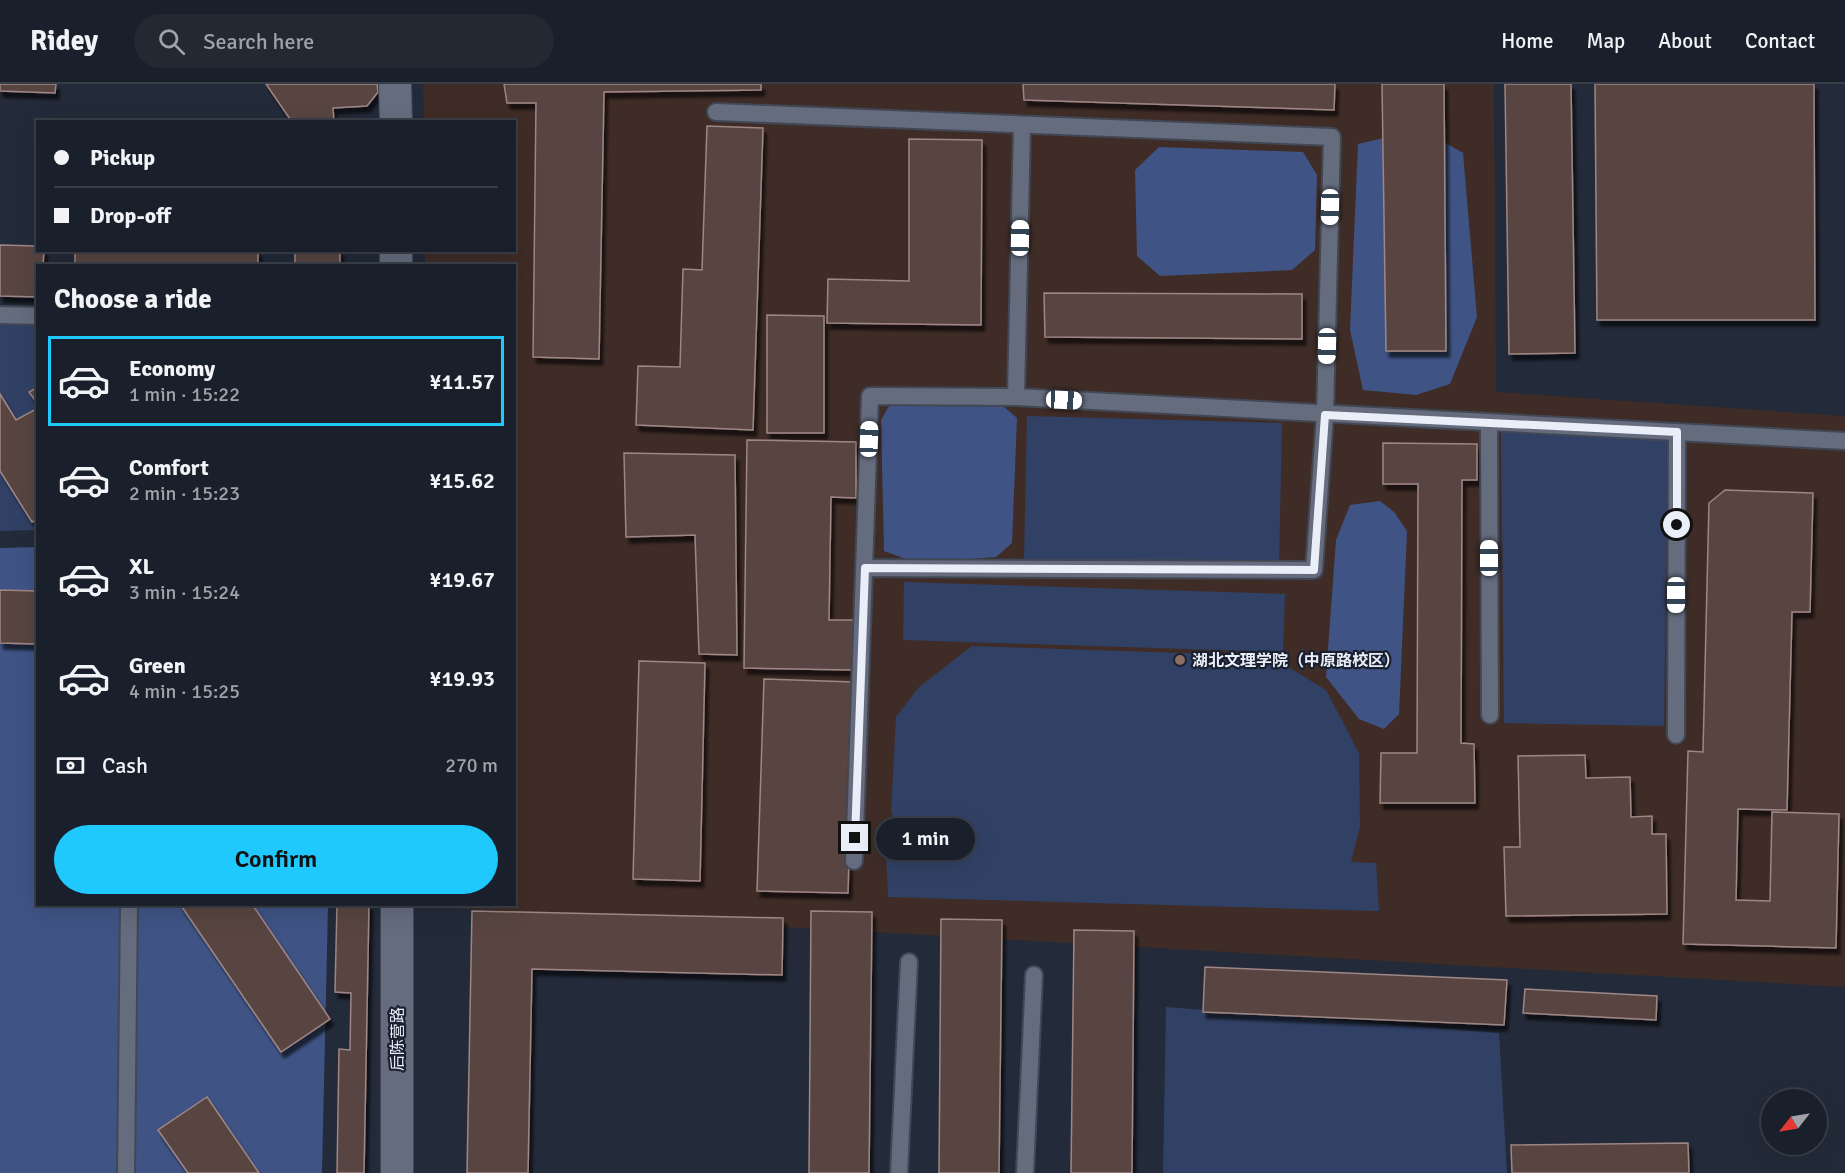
<!DOCTYPE html>
<html lang="en">
<head>
<meta charset="utf-8">
<style>
	:root { --surface:#1a202b; --page:#232833; --text:#f1f3f6; --muted:#9fa3a9; --line:#383e47; --accent:#1fc9fd }
	body { margin:0; font-family:Signika,"Noto Sans SC",sans-serif; background:var(--page); color:var(--text); height:100vh; display:flex; flex-direction:column; font-size:22px; white-space:nowrap }
	* { box-sizing:border-box; margin:0 }
	p { font-size:20px; color:var(--muted) }
	.icon { flex:none; width:33px; height:33px; fill:none; stroke:currentColor; stroke-width:2; stroke-linecap:round; stroke-linejoin:round }
	.map { position:relative; flex:1; overflow:hidden }
	.side { position:absolute; left:36px; top:180px; width:480px; height:642px; display:flex; flex-direction:column; background:var(--surface); border-radius:0px; box-shadow:0 6px 24px #0002,0 0 0 2px var(--line) }
	.side>* { flex:none }
	.guide { position:absolute; left:36px; top:36px; width:480px; height:132px; border-radius:0px; box-shadow:0 6px 24px #0002,0 0 0 2px var(--line); display:grid; align-content:center; height:132px; padding:0 18px; background:var(--surface) }
	.needle { width:39px; rotate:239deg }
	.buttons { position:absolute; left:1761px; top:1005px; display:grid; gap:12px }
	.buttons a { display:grid; place-items:center; width:66px; height:66px; border-radius:50%; background:var(--surface); box-shadow:0 6px 24px #0002,0 0 0 2px var(--line); font-size:30px }
	.end { position:absolute; width:27px; height:27px; margin:-14px; border:8px solid #e9eef8; background:#111; box-shadow:0 0 0 3px #111 }
	.from { border-radius:50% }
	.bubble { position:absolute; height:42px; border-radius:21px; background:var(--surface); box-shadow:0 6px 24px #0002,0 0 0 2px var(--line); font-size:20px; font-weight:600; line-height:42px; text-align:center }
	.car { position:absolute; width:18px; height:36px; margin:-18px -9px; border-radius:8px; box-shadow:0 0 4px 2px #0007; background:linear-gradient(#fff 24%,#345 0 40%,#fff 0 76%,#345 0 86%,#fff 0) }
	.guide b { display:flex; align-items:center; gap:21px; height:57px; font-size:22px }
	.guide b+b { border-top:2px solid var(--line) }
	.guide i { width:15px; height:15px; background:var(--text) }
	ul { padding:0; list-style:none }
	li { display:flex; align-items:center; gap:18px; height:90px; margin:0 12px 9px; padding:0 6px; border:3px solid transparent; border-radius:0px }
	li div { flex:1 }
	li b { display:block; font-size:22px }
	li em { font-style:normal; font-weight:600 }
	li.selected { border-color:var(--accent) }
	li>.icon { width:54px; height:54px; stroke-width:1.5 }
	h2 { padding:0 18px; font-size:27px; line-height:72px }
	.pay { display:flex; align-items:center; gap:15px; height:66px; padding:0 18px; font-size:22px }
	.pay p { margin-inline-start:auto }
	.primary-button { display:flex; gap:12px; margin-top:auto; padding:12px 18px }
	.primary-button a { flex:1; height:69px; border-radius:36px; background:var(--accent); color:#111; font-size:24px; font-weight:600; line-height:69px; text-align:center }
	header { display:flex; align-items:center; gap:36px; box-sizing:border-box; height:84px; padding:0 30px; background:var(--surface); border-bottom:2px solid var(--line) }
	header strong { font-size:28px }
	nav { display:flex; gap:33px; margin-inline-start:auto; font-size:21px }
	.search { width:420px; height:54px; background:var(--page); display:flex; align-items:center; gap:15px; box-sizing:border-box; padding:0 21px; border-radius:33px; color:var(--muted); font-size:22px }
	.map>svg:first-child { display:block }
</style>
</head>
<body>
<header>
<strong>Ridey</strong>
<div class="search"><svg class="icon" aria-label="search" viewBox="0 0 24 24"><circle cx="10" cy="10" r="6"/><path d="M15 15l6 6"/></svg>Search here</div>
<nav><a>Home</a><a>Map</a><a>About</a><a>Contact</a></nav>
</header>
<div class="map">
<svg width="1845" height="1089" viewBox="0 0 1845 1089">
	<defs>
		<filter id="shadow"><feDropShadow dx="3.5" dy="6" stdDeviation="1.5" flood-color="#0009"/></filter>
	</defs>
	<rect width="100%" height="100%" fill="#232a39"/>
	<polygon fill="#3f2c27" points="423,0 1494,0 1496,308 1845,332 1845,903 432,823 514,820 514,182 425,181 425,167 514,166 514,38 424,37"/>
	<g fill="#314165">
		<polygon points="0,231 37,232 37,446 0,447"/>
		<polygon points="1027,332 1282,339 1279,483 1024,476"/>
		<polygon points="1501,348 1668,356 1664,642 1504,639"/>
		<polygon points="904,498 1285,510 1283,568 903,556"/>
		<polygon points="972,562 1270,572 1326,606 1359,669 1360,742 1351,778 1376,779 1379,827 888,813 886,768 913,769 891,729 896,633 919,603"/>
		<polygon points="1166,923 1499,949 1507,1089 1163,1089"/>
	</g>
	<g fill="#3f5485">
		<polygon points="1422,45 1463,69 1477,233 1450,300 1416,311 1363,306 1350,246 1358,60"/>
		<polygon points="1159,63 1303,68 1317,91 1315,166 1292,186 1160,192 1137,172 1135,86"/>
		<polygon points="892,317 1003,322 1017,334 1012,459 996,473 917,479 884,467 881,336"/>
		<polygon points="1380,417 1394,428 1407,447 1399,630 1384,645 1359,635 1326,593 1336,456 1350,421"/>
		<polygon points="37,463 38,820 328,821 322,1089 0,1089 0,464"/>
	</g>
	<g fill="#594443" stroke="#9e8684" stroke-width="1.5" filter="url(#shadow)">
		<polygon points="0,0 56,0 55,9 0,7"/>
		<polygon points="266,0 377,0 378,8 367,22 333,24 334,38 292,38"/>
		<polygon points="504,0 761,0 761,6 604,8 599,275 533,273 536,19 507,19"/>
		<polygon points="1023,0 1335,0 1334,26 1024,16"/>
		<polygon points="1382,0 1444,0 1446,267 1386,267"/>
		<polygon points="1505,0 1571,0 1575,269 1509,270"/>
		<polygon points="1595,0 1814,0 1815,236 1597,236"/>
		<polygon points="707,42 763,44 753,346 636,341 638,282 680,283 683,185 702,186"/>
		<polygon points="909,55 982,56 981,241 827,239 828,195 909,197"/>
		<polygon points="0,161 38,162 38,166 44,166 43,182 38,182 38,213 0,212"/>
		<rect x="295" y="166" width="45" height="16"/>
		<polygon points="258,167 258,182 75,182 75,169"/>
		<polygon points="1044,209 1302,210 1302,255 1045,253"/>
		<polygon points="767,231 824,232 824,349 767,349"/>
		<polygon points="38,303 38,320 29,308"/>
		<polygon points="0,310 16,336 38,324 38,435 32,438 0,387"/>
		<polygon points="747,356 856,358 856,414 831,413 829,536 853,536 852,586 744,584"/>
		<polygon points="1383,359 1477,360 1477,396 1462,396 1461,659 1474,660 1475,719 1380,719 1381,669 1417,669 1418,400 1383,400"/>
		<polygon points="624,369 735,371 737,571 699,570 695,451 626,453"/>
		<polygon points="1725,406 1813,409 1810,528 1792,528 1787,726 1738,725 1736,816 1770,817 1772,728 1839,730 1836,864 1683,860 1688,667 1703,668 1709,419"/>
		<polygon points="0,506 38,507 38,560 0,559"/>
		<polygon points="639,577 705,579 700,797 633,795"/>
		<polygon points="764,595 854,598 848,809 757,807"/>
		<polygon points="1585,671 1586,694 1630,693 1631,733 1652,732 1652,750 1666,750 1667,830 1506,832 1504,763 1520,763 1518,672"/>
		<polygon points="180,820 252,820 330,935 281,968"/>
		<polygon points="337,820 369,820 364,1089 337,1089 339,965 350,966 351,909 335,908"/>
		<polygon points="472,827 783,834 782,891 532,885 528,1089 467,1089"/>
		<polygon points="811,827 872,828 869,1089 809,1089"/>
		<polygon points="941,835 1002,836 999,1089 939,1089"/>
		<polygon points="1074,846 1134,847 1132,1089 1071,1089"/>
		<polygon points="1205,883 1507,896 1504,941 1203,928"/>
		<polygon points="1525,905 1657,912 1656,936 1523,929"/>
		<polygon points="207,1013 259,1089 188,1089 158,1046"/>
		<polygon points="1688,1059 1689,1089 1512,1089 1511,1061"/>
	</g>
	<g fill="none" stroke-linecap="round" stroke-linejoin="round">
		<g stroke="#414754" stroke-width="20">
			<g id="service">
				<polyline points="716,28 1332,53 1325,331 1314,486 865,484"/>
				<polyline points="0,231 38,232"/>
				<polyline points="1016,313 1022,41"/>
				<polyline points="1489,339 1490,631"/>
				<polyline points="1676,651 1677,348"/>
				<polyline points="854,777 870,312 1016,313 1845,357"/>
				<polyline points="126,1089 129,820"/>
				<polyline points="899,1089 909,878"/>
				<polyline points="1025,1089 1034,891"/>
			</g>
		</g>
		<g stroke="#414754" stroke-width="34">
			<g id="minor">
				<polyline points="395,0 396,38"/>
				<polyline points="396,166 396,182"/>
				<polyline points="397,820 397,1089"/>
			</g>
		</g>
		<use href="#service" stroke="#646c7e" stroke-width="16"/>
		<use href="#minor" stroke="#646c7e" stroke-width="32"/>
	</g>
	<g fill="none" stroke-linecap="round" stroke-linejoin="round">
		<polyline stroke="#e9eef8" stroke-width="8" points="855,754 865,484 1314,486 1325,331 1677,348 1677,441"/>
	</g>
	<circle fill="#8d6e63" stroke="#1a202f" stroke-width="2" cx="1180" cy="576" r="6"/>
	<g text-anchor="middle" stroke-width="4.5" stroke-linejoin="round" paint-order="stroke">
		<g font-size="16" font-weight="bold" fill="#e9eef8" stroke="#1a202f" text-anchor="start">
			<text x="1192" y="582">湖北文理学院（中原路校区）</text>
		</g>
		<g font-size="16" fill="#e9eef8" stroke="#1a202f">
			<text transform="translate(397 955) rotate(-90)" y="6">后陈营路</text>
		</g>
	</g>
</svg>
<div class="buttons">
<a><svg class="needle" viewBox="-14 -14 28 28"><path d="M0-13l5 13h-10z" fill="#e53935"/><path d="M0 13l5-13h-10z" fill="#9fa3a9"/></svg></a>
</div>
<i class="end from" style="left:1677px;top:441px"></i>
<i class="end" style="left:855px;top:754px"></i>
<div class="bubble" style="left:876px;top:734px;width:99px">1 min</div>
<i class="car" style="left:1330px;top:123px;rotate:181deg"></i>
<i class="car" style="left:1020px;top:154px;rotate:1deg"></i>
<i class="car" style="left:1327px;top:262px;rotate:181deg"></i>
<i class="car" style="left:1064px;top:316px;rotate:93deg"></i>
<i class="car" style="left:869px;top:355px;rotate:2deg"></i>
<i class="car" style="left:1489px;top:474px;rotate:0deg"></i>
<i class="car" style="left:1676px;top:511px;rotate:180deg"></i>
<div class="guide">
<b><i class="from"></i>Pickup</b>
<b><i></i>Drop-off</b>
</div>
<section class="side">
<h2>Choose a ride</h2>
<ul>
<li class="selected"><svg class="icon" aria-label="car" viewBox="0 0 24 24"><path d="M5 17H2v-5l4-1 3-4h7l3 4 3 1v5h-3M9 17h6M6 11h13"/><circle cx="7" cy="17" r="2"/><circle cx="17" cy="17" r="2"/></svg><div><b>Economy</b><p>1 min · 15:22</p></div><em>¥11.57</em></li>
<li><svg class="icon" aria-label="car" viewBox="0 0 24 24"><path d="M5 17H2v-5l4-1 3-4h7l3 4 3 1v5h-3M9 17h6M6 11h13"/><circle cx="7" cy="17" r="2"/><circle cx="17" cy="17" r="2"/></svg><div><b>Comfort</b><p>2 min · 15:23</p></div><em>¥15.62</em></li>
<li><svg class="icon" aria-label="car" viewBox="0 0 24 24"><path d="M5 17H2v-5l4-1 3-4h7l3 4 3 1v5h-3M9 17h6M6 11h13"/><circle cx="7" cy="17" r="2"/><circle cx="17" cy="17" r="2"/></svg><div><b>XL</b><p>3 min · 15:24</p></div><em>¥19.67</em></li>
<li><svg class="icon" aria-label="car" viewBox="0 0 24 24"><path d="M5 17H2v-5l4-1 3-4h7l3 4 3 1v5h-3M9 17h6M6 11h13"/><circle cx="7" cy="17" r="2"/><circle cx="17" cy="17" r="2"/></svg><div><b>Green</b><p>4 min · 15:25</p></div><em>¥19.93</em></li>
</ul>
<div class="pay"><svg class="icon" aria-label="cash" viewBox="0 0 24 24"><path d="M3 7h18v10H3z"/><circle cx="12" cy="12" r="2"/></svg>Cash<p>270 m</p></div>
<div class="primary-button"><a>Confirm</a></div>
</section>
</div>
</body>
</html>
